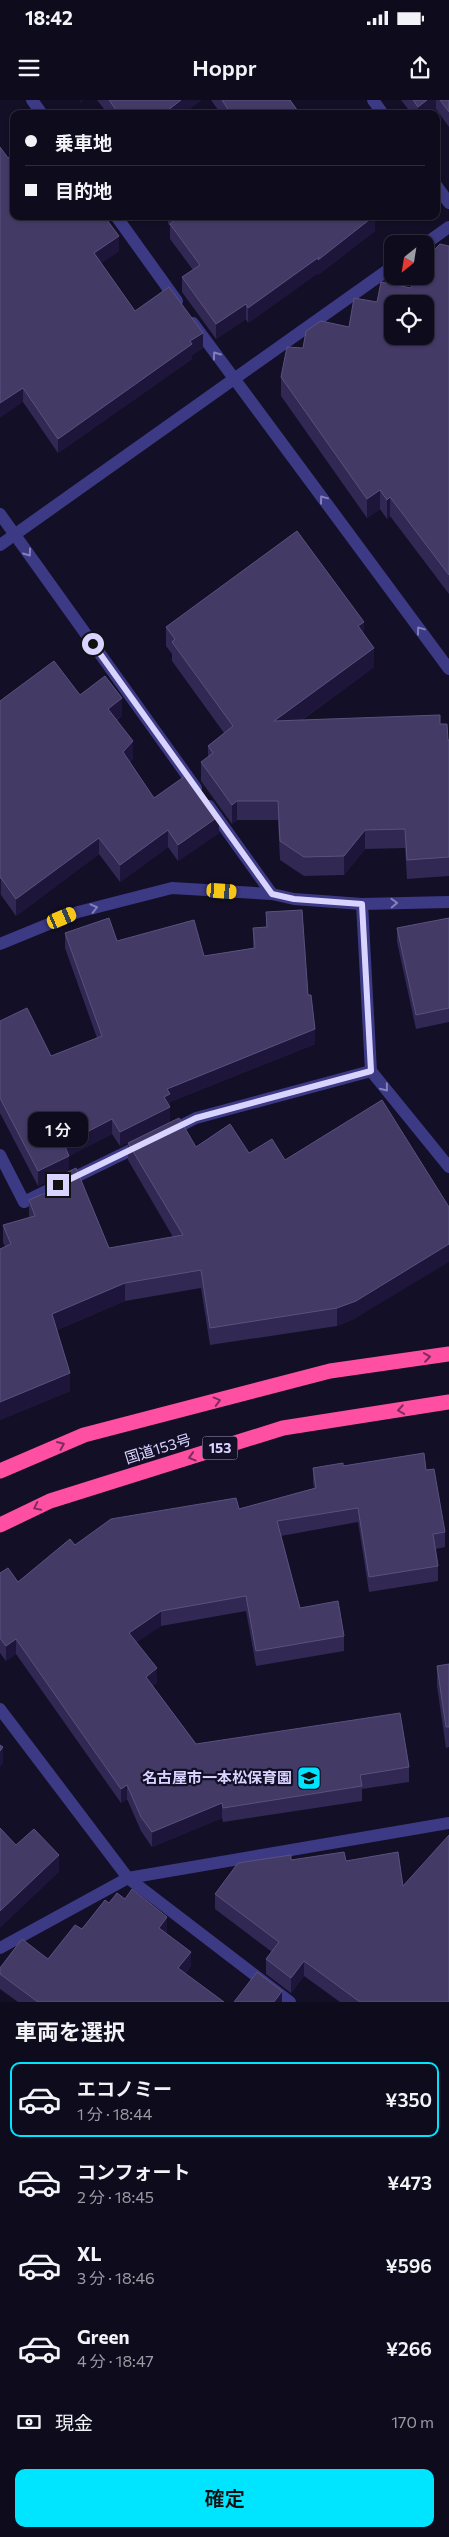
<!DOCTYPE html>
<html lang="ja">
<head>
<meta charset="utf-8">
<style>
	:root { --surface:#0e0b1c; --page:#171425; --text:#f1f3f6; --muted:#9b9ba3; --line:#2e2b3b; --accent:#00e5ff }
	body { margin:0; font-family:Commissioner,"Noto Sans JP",sans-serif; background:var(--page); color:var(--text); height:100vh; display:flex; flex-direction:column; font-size:19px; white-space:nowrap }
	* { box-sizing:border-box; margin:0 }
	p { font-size:16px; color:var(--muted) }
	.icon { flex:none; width:28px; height:28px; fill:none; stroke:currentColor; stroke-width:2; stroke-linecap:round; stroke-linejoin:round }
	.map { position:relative; height:1902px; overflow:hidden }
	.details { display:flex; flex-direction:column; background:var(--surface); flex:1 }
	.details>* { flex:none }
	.guide { position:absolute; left:10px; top:10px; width:430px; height:110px; border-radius:10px; box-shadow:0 1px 4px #0004,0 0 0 1px var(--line); display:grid; align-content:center; height:110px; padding:0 15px; background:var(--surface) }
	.needle { width:32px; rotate:210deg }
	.controls { position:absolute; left:384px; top:135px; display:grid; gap:10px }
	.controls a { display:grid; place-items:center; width:50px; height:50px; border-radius:10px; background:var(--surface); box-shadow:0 1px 4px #0004,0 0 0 1px var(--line); font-size:25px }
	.end { position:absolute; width:22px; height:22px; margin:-11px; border:6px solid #d9d4ff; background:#111; box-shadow:0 0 0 2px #111 }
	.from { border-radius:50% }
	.bubble { position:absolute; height:35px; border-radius:10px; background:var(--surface); box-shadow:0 1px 4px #0004,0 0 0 1px var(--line); font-size:16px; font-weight:600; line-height:35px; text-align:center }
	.car { position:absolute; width:15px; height:30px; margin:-15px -8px; border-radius:6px; box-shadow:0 0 4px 1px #0007; background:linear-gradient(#f5c518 24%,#345 0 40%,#f5c518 0 76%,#345 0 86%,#f5c518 0) }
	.guide b { display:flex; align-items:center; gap:18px; height:48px; font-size:19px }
	.guide b+b { border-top:1px solid var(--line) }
	.guide i { width:12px; height:12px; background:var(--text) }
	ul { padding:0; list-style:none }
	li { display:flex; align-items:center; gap:15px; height:75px; margin:0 10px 8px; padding:0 5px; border:2px solid transparent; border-radius:10px }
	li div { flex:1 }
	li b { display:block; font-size:19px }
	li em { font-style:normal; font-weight:600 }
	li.active { border-color:var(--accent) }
	li>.icon { width:45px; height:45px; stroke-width:1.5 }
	h2 { padding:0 15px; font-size:22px; line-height:60px }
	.pay { display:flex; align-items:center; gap:12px; height:55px; padding:0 15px; font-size:19px }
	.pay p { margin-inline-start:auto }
	.primary-button { display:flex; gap:10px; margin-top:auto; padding:10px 15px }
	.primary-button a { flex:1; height:58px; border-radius:10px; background:var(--accent); color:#111; font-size:20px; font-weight:600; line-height:58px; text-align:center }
	.status { display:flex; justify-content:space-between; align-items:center; height:35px; padding:0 25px; background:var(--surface); direction:ltr }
	.status svg { height:14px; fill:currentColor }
	header { display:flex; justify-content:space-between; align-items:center; height:65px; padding:0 15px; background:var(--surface); font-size:22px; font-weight:600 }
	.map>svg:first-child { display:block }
</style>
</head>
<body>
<div class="status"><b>18:42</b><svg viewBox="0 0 49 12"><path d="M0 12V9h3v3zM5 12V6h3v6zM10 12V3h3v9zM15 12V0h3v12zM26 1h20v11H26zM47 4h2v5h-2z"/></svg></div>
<header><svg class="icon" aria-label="menu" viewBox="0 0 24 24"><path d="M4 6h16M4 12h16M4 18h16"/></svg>Hoppr<svg class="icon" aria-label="share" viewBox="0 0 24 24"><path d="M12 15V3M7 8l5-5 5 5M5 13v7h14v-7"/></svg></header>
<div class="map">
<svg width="449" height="1902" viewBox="0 0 449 1902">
	<rect width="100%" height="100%" fill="#130f26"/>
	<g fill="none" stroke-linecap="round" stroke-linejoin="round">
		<g stroke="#3d3a85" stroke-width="12">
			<polyline points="32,0 42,14"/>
			<polyline points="373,0 383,14"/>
			<polyline points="436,85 449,103"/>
			<polyline points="116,116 177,201"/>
			<polyline points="425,144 449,127"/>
			<polyline points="193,223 449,569"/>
			<polyline points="0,414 196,688"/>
			<polyline points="0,445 392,167"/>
			<polyline points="209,706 272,794"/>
			<polyline points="362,804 371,971 449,1067"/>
			<polyline points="0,844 78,812 172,788 272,794 294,799 362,804 449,802"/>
			<polyline points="168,1032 196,1018 371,971"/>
			<polyline points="0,1055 24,1102 143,1044"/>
			<polyline points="0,1609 128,1778 290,1902"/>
			<polyline points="0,1848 128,1778 449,1723"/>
		</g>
		<g stroke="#ff4fa3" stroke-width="15">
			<polyline points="0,1371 84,1335 330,1271 449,1254"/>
			<polyline points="0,1425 50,1401 283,1328 449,1302"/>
		</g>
	</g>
	<g fill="#312854">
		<polygon points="97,0 201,0 183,14 108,14"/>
		<polygon points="211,0 290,0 300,14 221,14"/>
		<polygon points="401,0 449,0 449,27 436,9 429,14 412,14"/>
		<polygon points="14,116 119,151 101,163 135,211 203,248 192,255 192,259 58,353 23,302"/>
		<polygon points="168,116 375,116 375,131 318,175 318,173 248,223 246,219 216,239 182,192 182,177 193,170 170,139 170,126 168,124"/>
		<polygon points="449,146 449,494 390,416 387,419 380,409 367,418 281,296 281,277 303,248 349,227 377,202 411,188"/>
		<polygon points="166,527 364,533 374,567 302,620 440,624 448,640 449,640 449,776 407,779 405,748 365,749 344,775 304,776 280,760 278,720 237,720 232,724 201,681 201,662 208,658 208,646 224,633 172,561 172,554 166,546"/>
		<polygon points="80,595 122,615 117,620 133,658 130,662 154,698 219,733 178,761 168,747 120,782 99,754 16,816 1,795 0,795 0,601"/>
		<polygon points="266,812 308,895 315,944 170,1002 170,1022 120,1046 112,1034 69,1056 69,1071 38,1086 0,1013 0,921 51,956 97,938 65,848 65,833 117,841 204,856 253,848 253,828 266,827"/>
		<polygon points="449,818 449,922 416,929 397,842 397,828"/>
		<polygon points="128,1043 196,1047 356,1218 337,1226 210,1245 201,1188 125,1201 57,1230 70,1291 0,1320 0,1149 5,1147 3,1142 3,1125 29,1117 29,1100 46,1093 46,1083 109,1148 173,1137 128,1060"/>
		<polygon points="343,1366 426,1370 445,1432 445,1447 436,1449 438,1466 438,1481 369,1492 358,1422 281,1436 300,1508 344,1536 344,1551 256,1566 246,1511 161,1526 136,1542 157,1583 153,1586 196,1644 409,1667 409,1682 362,1689 362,1701 223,1722 222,1718 152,1747 141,1731 127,1699 121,1703 16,1554 6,1561 0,1553 0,1473 18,1482 75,1445 239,1409 314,1388 313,1383 313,1368"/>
		<polygon points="449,1564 449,1647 446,1648 437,1586 437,1566"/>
		<polygon points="291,1760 346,1761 403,1786 449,1902 340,1902 304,1876 291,1893 266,1874 266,1859 272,1852 215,1809 215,1794"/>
		<polygon points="109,1803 167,1832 166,1833 191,1866 185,1874 224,1902 18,1902 0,1889 0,1868 48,1859"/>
	</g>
	<g fill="#1d163a">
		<polygon points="80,0 84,0 80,3"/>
		<polygon points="181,0 201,0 183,14 163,14"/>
		<polygon points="427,0 436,0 436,9 429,14 418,14 418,7"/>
		<polygon points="375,116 375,131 318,175 318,173 248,223 248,208"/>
		<polygon points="119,136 119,151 94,168 94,153"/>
		<polygon points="246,204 246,219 216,239 216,224"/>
		<polygon points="203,233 203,248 192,255 192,259 58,353 58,339 190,241"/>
		<polygon points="23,288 23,302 0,318 0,303"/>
		<polygon points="380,390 380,409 367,418 367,399"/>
		<polygon points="390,397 390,416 387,419 387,400"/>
		<polygon points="364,522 364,541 358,526"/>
		<polygon points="374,548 374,567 274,640 274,621"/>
		<polygon points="122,598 122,615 108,626 108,609"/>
		<polygon points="133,641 133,658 123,668 123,652"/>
		<polygon points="237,701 237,720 232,724 232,705"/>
		<polygon points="219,716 219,733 178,761 178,745"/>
		<polygon points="168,730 168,747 120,782 120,765"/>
		<polygon points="365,730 365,749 344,775 344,756"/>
		<polygon points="99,738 99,754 16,816 16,799"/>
		<rect x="0" y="778" width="1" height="17"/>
		<polygon points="315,929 315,944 170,1002 170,1022 120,1046 120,1032 164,997 167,989"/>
		<polygon points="112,1019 112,1034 69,1056 69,1071 38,1086 38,1071 64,1044"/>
		<polygon points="449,1144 449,1162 356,1218 337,1226 337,1208"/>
		<polygon points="125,1183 125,1201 52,1232 52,1214"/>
		<polygon points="70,1273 70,1291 0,1320 0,1302"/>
		<polygon points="161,1511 161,1526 129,1548 129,1533"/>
		<polygon points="16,1539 16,1554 6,1561 6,1546"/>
		<polygon points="157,1568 157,1583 146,1592 146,1577"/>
		<polygon points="3,1647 3,1664 0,1667 0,1651"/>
		<polygon points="127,1685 127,1699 121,1703 121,1689"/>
		<polygon points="222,1703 222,1718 152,1747 152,1732"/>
		<polygon points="59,1755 59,1772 0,1828 0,1811"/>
		<polygon points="167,1817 167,1832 159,1842 159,1828"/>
		<polygon points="191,1852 191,1866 178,1883 178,1868"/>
		<polygon points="304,1861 304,1876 291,1893 291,1878"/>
		<polygon points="282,1891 282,1902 274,1902"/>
	</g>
	<g fill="#433a66" stroke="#5a527e" fill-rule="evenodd">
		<polygon points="109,0 181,0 163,14 119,14"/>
		<polygon points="222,0 290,0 300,14 231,14"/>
		<polygon points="413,0 427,0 418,7"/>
		<polygon points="440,0 449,0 449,12"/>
		<polygon points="0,47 8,58 12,55 14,58 14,116 104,116 119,136 94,153 135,211 169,187 203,233 190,241 192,244 58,339 23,288 0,303"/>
		<polygon points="174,116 374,116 318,160 319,157 248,208 246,204 216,224 182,177 200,165 170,124 176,119"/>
		<path d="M440 144 449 146V475L390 397 387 400 380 390 367 399 281 277 287 247 303 248 306 231 321 221 349 227 354 198 377 202 381 182 411 188 414 176H425V159ZM392 204H425V236H392Z"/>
		<polygon points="297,431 364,522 358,526 374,548 274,621 440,615 440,624 447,624 448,640 449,640 449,757 407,760 405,729 365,730 344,756 304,757 280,741 278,701 237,701 232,705 201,662 213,653 208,646 233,626 172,542 175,539 166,527"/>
		<polygon points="54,561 80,595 105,576 122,598 108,609 133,641 123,652 154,698 188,674 219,716 178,745 168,730 120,765 99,738 16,799 1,778 0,778 0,601"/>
		<polygon points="302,810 308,895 311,895 315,929 167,989 170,994 164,997 170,1007 120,1032 112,1019 64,1044 69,1056 38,1071 0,998 0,921 27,908 51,956 102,936 65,833 109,818 117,841 194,820 204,856 255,848 253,828 267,827 266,812"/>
		<polygon points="449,818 449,908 416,915 397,828"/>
		<polygon points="382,1000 449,1107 449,1144 356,1201 337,1208 210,1228 201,1170 125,1183 52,1214 70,1273 0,1302 0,1149 11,1144 3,1125 35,1116 29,1100 50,1091 46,1083 76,1068 109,1148 183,1135 128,1043 179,1018 196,1047 230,1024 249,1053 272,1039 285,1060"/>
		<polygon points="424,1353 426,1370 434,1369 445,1432 433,1434 438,1466 369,1477 358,1408 277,1421 300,1508 338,1501 344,1536 256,1551 246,1496 161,1511 129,1533 157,1568 146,1577 196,1644 400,1613 409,1667 360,1675 362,1686 223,1708 222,1703 152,1732 141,1717 127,1685 121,1689 16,1539 6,1546 0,1538 0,1473 8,1468 18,1482 70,1439 75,1445 111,1419 236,1398 239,1409 316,1388 313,1368 343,1363 343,1366"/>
		<polygon points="449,1564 449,1627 446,1627 437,1566"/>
		<polygon points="0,1645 3,1647 0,1651"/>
		<polygon points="0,1728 16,1745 34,1729 59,1755 0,1811"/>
		<polygon points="449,1735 449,1902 360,1902 304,1861 291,1878 266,1859 279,1842 215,1794 238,1763 291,1755 291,1760 344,1752 346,1761 398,1752 403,1786"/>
		<polygon points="132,1789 167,1817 159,1828 191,1852 178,1868 224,1902 38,1902 0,1874 0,1868 22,1839 48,1859 75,1825 82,1829 105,1800 109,1803 117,1793 125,1799"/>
		<polygon points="257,1872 282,1891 274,1902 234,1902"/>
	</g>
	<defs><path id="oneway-chevron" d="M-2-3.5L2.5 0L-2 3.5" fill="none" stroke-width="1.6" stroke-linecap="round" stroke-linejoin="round" transform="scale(1.25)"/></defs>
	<g stroke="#837fbc">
		<use href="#oneway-chevron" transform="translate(216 255) rotate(-126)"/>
		<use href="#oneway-chevron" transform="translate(323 399) rotate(-127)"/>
		<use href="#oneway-chevron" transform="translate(28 453) rotate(54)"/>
		<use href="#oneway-chevron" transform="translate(420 530) rotate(-127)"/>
		<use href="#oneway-chevron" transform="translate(394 803) rotate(-2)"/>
		<use href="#oneway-chevron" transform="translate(94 808) rotate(-14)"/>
		<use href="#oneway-chevron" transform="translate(385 988) rotate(51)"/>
	</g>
	<g stroke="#7d2c5e">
		<use href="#oneway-chevron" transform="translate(427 1257) rotate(-8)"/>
		<use href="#oneway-chevron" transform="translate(217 1301) rotate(-15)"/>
		<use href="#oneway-chevron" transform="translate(401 1310) rotate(171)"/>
		<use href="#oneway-chevron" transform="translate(61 1345) rotate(-24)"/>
		<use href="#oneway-chevron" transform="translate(192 1357) rotate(163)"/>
		<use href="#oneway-chevron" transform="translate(37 1407) rotate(154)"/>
	</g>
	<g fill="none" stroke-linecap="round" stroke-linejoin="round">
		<polyline stroke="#d9d4ff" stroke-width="6" points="58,1085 196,1018 371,971 362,804 294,799 272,794 93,544"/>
	</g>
	<defs>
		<g id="school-square" transform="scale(1.25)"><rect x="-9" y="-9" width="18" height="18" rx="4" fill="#00e5ff" stroke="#130f26"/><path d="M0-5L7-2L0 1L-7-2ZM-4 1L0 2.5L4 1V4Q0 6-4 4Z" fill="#111"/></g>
	</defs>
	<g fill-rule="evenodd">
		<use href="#school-square" x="309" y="1678"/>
	</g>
	<g text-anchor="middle" stroke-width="4.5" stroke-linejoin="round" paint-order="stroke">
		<rect fill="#130f26" stroke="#9e99be" stroke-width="1" x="202.5" y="1336.5" width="35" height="23" rx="4"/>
		<g font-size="14" font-weight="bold" fill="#d9d4ff">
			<text x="220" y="1353">153</text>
		</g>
		<g font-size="15" fill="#d9d4ff" stroke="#130f26">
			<text transform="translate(158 1349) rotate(-17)" y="5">国道153号</text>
		</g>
		<g font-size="15" font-weight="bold" fill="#d9d4ff" stroke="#130f26" text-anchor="end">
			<text x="292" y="1683">名古屋市一本松保育園</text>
		</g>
	</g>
</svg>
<div class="controls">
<a><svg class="needle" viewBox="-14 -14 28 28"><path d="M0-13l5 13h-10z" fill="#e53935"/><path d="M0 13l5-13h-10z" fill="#9b9ba3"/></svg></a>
<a><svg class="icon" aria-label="locate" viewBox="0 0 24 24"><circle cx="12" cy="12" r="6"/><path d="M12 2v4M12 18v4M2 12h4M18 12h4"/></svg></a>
</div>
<i class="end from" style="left:93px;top:544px"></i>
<i class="end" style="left:58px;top:1085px"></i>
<div class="bubble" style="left:28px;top:1012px;width:60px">1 分</div>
<i class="car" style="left:222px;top:791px;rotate:94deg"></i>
<i class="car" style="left:62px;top:818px;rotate:67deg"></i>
<div class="guide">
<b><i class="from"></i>乗車地</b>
<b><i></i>目的地</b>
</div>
</div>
<section class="details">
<h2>車両を選択</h2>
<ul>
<li class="active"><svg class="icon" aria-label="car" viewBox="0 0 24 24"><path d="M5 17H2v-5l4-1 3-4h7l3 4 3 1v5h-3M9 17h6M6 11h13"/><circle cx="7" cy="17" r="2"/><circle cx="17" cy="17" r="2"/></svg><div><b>エコノミー</b><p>1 分 · 18:44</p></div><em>¥350</em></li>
<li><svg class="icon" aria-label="car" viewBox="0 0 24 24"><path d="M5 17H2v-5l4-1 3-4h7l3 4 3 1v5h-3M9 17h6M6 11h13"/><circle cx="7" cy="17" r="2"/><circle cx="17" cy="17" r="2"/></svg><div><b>コンフォート</b><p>2 分 · 18:45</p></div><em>¥473</em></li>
<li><svg class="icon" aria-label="car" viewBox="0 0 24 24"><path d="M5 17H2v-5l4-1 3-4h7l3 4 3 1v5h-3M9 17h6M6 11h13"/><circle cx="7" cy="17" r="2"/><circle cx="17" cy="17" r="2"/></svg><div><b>XL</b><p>3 分 · 18:46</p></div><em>¥596</em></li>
<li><svg class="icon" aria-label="car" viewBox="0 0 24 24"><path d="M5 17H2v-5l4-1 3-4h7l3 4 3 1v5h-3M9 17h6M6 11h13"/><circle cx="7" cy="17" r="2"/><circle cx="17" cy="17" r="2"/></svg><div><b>Green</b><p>4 分 · 18:47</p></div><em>¥266</em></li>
</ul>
<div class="pay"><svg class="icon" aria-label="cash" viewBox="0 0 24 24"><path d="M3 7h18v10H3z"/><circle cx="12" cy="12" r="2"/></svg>現金<p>170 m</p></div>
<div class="primary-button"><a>確定</a></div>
</section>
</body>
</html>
